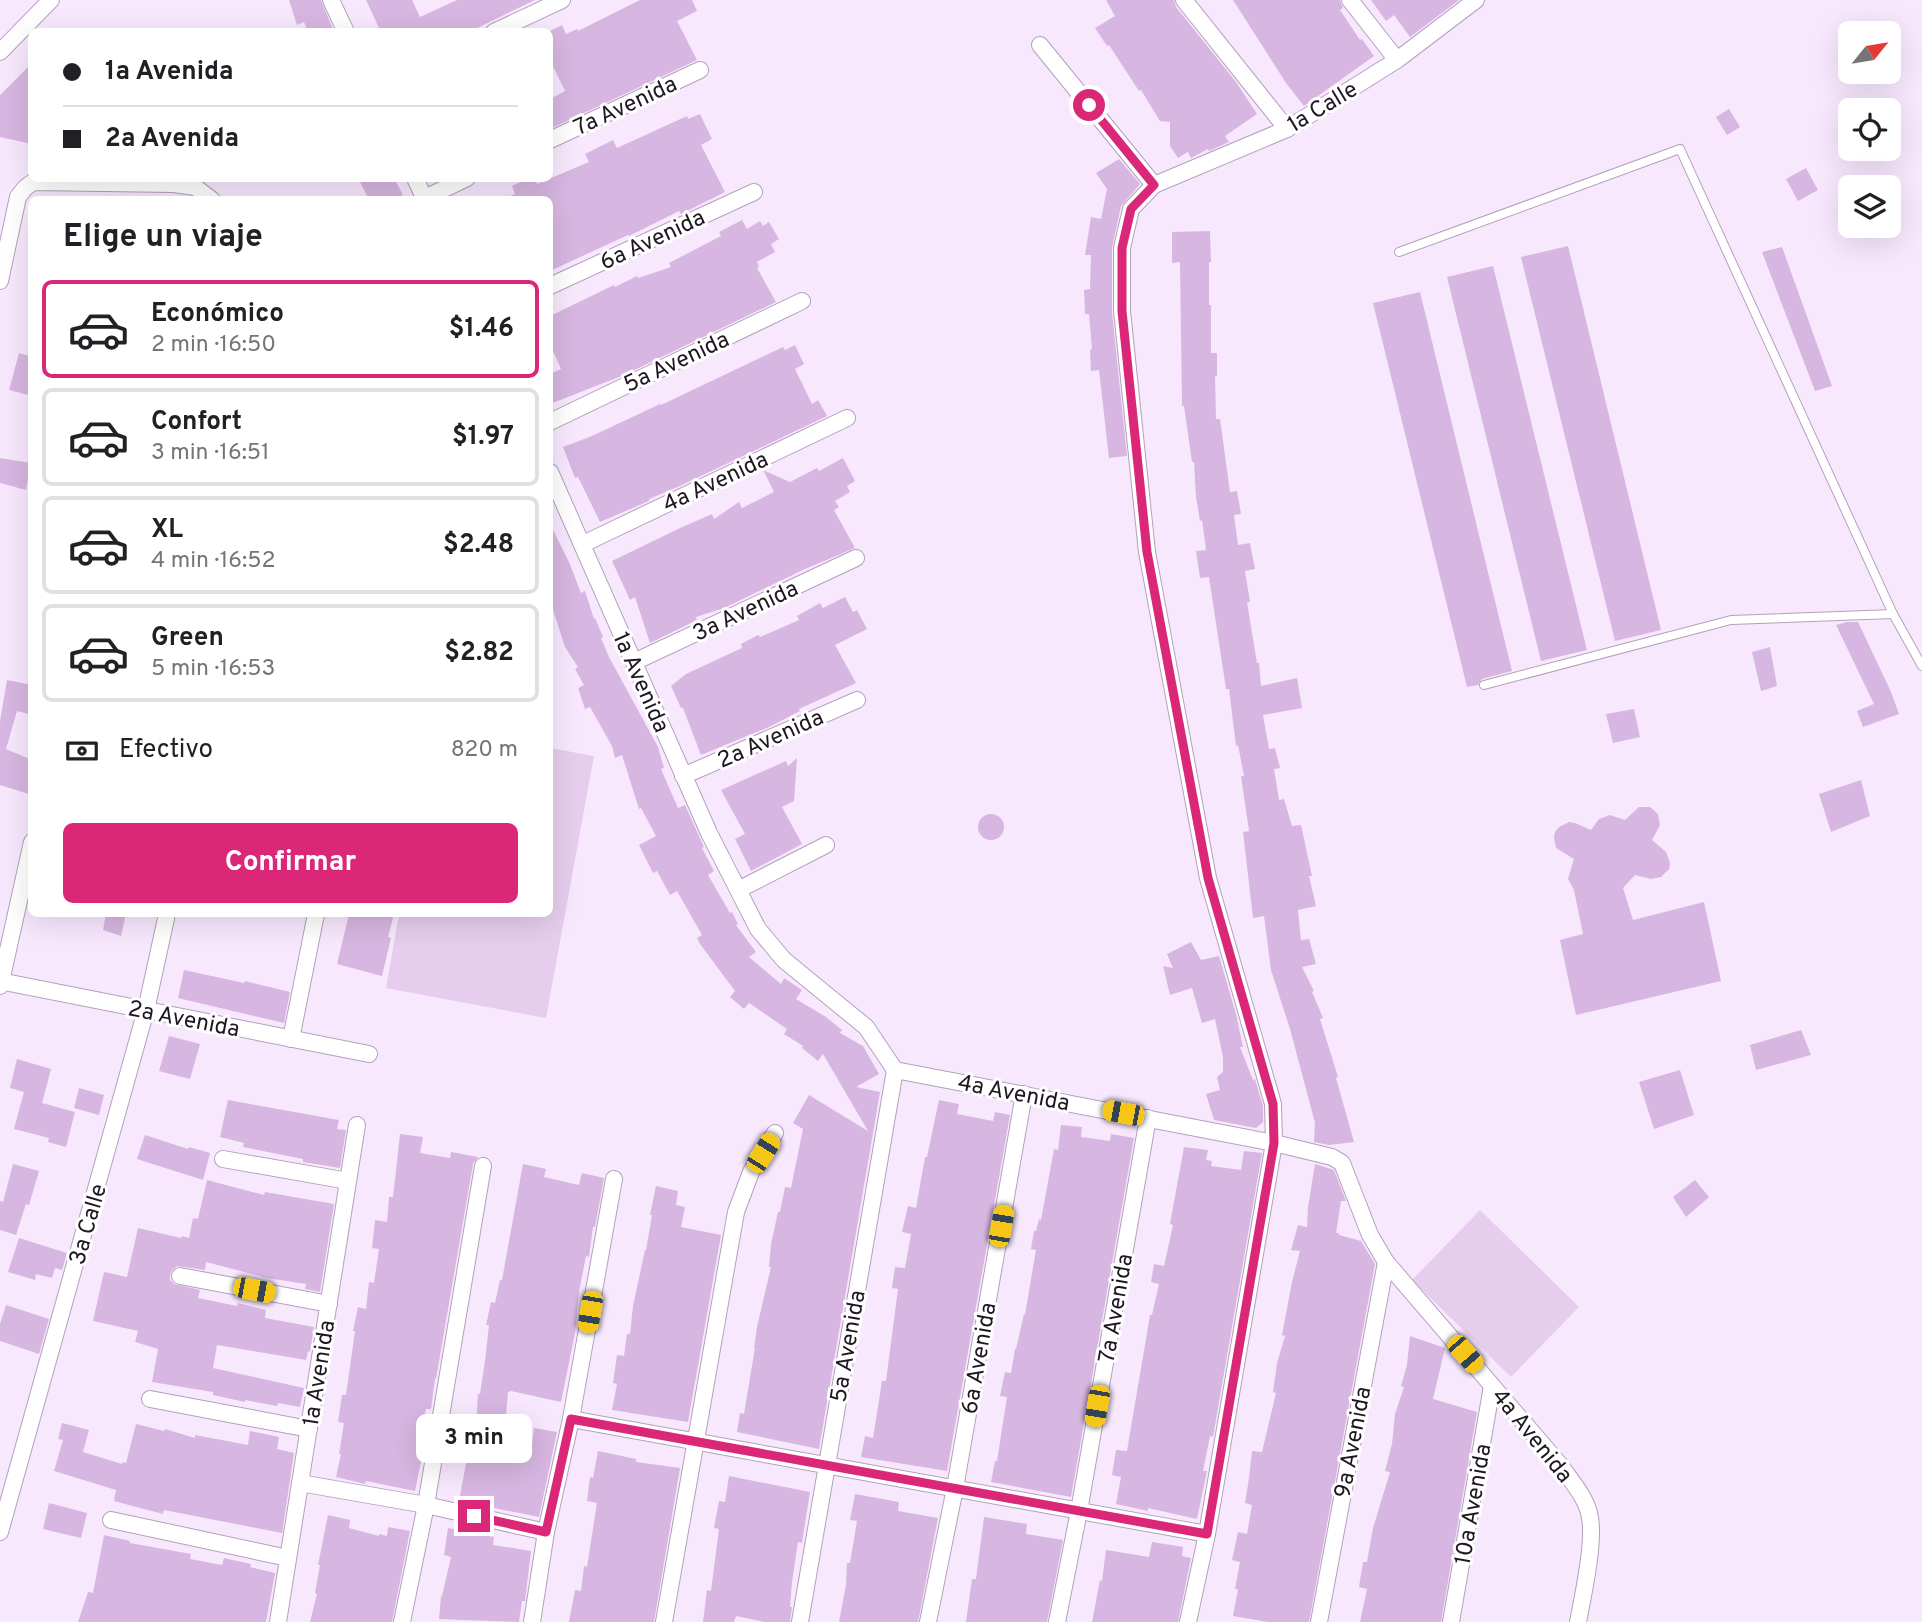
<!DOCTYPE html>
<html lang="es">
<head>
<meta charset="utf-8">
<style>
	:root { --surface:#fff; --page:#f6f6f6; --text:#202124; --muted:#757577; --line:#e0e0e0; --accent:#db2777 }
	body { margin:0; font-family:Overpass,sans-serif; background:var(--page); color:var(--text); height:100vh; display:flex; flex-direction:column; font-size:26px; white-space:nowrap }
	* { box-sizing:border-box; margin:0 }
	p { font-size:23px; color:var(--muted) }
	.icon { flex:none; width:38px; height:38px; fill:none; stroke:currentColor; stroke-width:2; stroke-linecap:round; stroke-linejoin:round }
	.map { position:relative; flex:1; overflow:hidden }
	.sheet { position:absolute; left:28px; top:196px; width:525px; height:721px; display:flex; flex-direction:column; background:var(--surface); border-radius:10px; box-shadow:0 7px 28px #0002 }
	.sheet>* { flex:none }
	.banner { position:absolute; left:28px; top:28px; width:525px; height:154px; border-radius:10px; box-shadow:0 7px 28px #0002; display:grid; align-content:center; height:154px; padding:0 35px; background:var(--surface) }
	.needle { width:46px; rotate:60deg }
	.buttons { position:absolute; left:1838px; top:21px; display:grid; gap:14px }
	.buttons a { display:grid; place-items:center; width:63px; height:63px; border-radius:10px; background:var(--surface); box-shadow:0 7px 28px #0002; font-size:35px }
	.end { position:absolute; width:32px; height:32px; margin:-16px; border:9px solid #db2777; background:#fff; box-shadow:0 0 0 4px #fff }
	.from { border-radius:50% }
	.bubble { position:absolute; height:49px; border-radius:10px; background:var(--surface); box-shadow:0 7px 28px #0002; font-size:23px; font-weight:700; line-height:49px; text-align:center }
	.car { position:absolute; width:21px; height:42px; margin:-21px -10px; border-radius:9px; box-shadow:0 0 5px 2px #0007; background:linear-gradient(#f5c518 24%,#345 0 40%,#f5c518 0 76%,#345 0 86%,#f5c518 0) }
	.banner b { display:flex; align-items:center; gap:24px; height:66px; font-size:26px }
	.banner b+b { border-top:2px solid var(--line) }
	.banner i { width:18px; height:18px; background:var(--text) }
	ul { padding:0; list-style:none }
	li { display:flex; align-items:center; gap:21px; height:98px; margin:0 14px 10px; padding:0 21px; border:4px solid var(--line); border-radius:10px }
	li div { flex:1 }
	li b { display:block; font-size:26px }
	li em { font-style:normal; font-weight:700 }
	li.selected { border-color:var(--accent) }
	li>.icon { width:63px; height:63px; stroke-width:1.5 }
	h2 { padding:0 35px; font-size:32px; line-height:84px }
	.pay { display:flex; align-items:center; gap:18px; height:77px; padding:0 35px; font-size:26px }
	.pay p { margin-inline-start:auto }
	.primary-button { display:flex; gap:14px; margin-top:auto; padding:14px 35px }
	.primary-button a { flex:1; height:80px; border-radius:10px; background:var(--accent); color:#fff; font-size:28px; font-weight:700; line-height:80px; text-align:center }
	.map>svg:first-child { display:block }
</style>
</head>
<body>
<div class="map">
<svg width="1922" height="1622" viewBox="0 0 1922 1622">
	<rect width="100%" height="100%" fill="#f8e8fe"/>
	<g fill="#e6cdee">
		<polygon points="550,748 594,756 546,1018 386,988 399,914 550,914"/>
		<polygon points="1480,1210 1579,1307 1511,1377 1412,1280"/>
	</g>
	<g fill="#d7b6e1">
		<polygon points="289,0 321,0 334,32 308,32 304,22 297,25"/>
		<polygon points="366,0 412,0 420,17 457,0 535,0 469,32 381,32"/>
		<polygon points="640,0 692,0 697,11 677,21 697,60 550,129 550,99 565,91 550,60 550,31 562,25 566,34 577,29 578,31"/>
		<polygon points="1106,0 1174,0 1176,7 1236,82 1257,114 1225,136 1229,142 1209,151 1208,149 1191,158 1188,152 1178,158 1170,146 1170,122 1160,121 1141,90 1139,91 1109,45 1107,46 1095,28 1115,16"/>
		<polygon points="1233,0 1340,0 1343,8 1340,10 1360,40 1362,39 1374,56 1304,106 1286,83"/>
		<polygon points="1371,0 1459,0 1410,37 1394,15 1386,21"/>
		<polygon points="32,63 32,144 0,137 0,95"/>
		<polygon points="1729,109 1740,127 1727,135 1716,117"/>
		<polygon points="700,114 712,139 701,145 725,192 681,214 679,211 629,236 628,235 550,271 550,200 502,200 515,194 512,186 529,178 535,178 537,184 589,162 585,154 613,140 617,148 687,116 688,119"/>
		<polygon points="1119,159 1140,184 1121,206 1112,248 1112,312 1127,456 1109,458 1099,370 1091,371 1090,350 1092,349 1089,314 1085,314 1084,290 1090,289 1091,255 1085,255 1091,217 1101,219 1107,189 1096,173"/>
		<polygon points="1806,168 1818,190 1798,201 1786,179"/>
		<polygon points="358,178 394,178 403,195 394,200 369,200"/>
		<polygon points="742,220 747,229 760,221 763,226 769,222 779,239 771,244 775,252 757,262 759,267 757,268 776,302 624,375 550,404 550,374 561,369 550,344 550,316 614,285 615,287 637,276 638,278 671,267 669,263 721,236 719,232"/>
		<polygon points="1210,231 1211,262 1209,262 1209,305 1211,305 1211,353 1217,353 1217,376 1215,376 1216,419 1220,419 1230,492 1237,491 1241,514 1234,515 1238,545 1250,543 1255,569 1245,571 1250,602 1247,602 1257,663 1259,663 1261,686 1297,678 1302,708 1263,715 1269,749 1275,748 1280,768 1274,769 1279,800 1284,799 1292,826 1301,825 1312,876 1309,876 1316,906 1298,910 1301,940 1309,939 1316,964 1302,967 1314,991 1312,992 1323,1018 1320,1019 1338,1077 1336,1078 1354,1142 1329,1145 1314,1142 1315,1123 1290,1029 1271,970 1264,916 1253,918 1243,832 1249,831 1241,776 1244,776 1238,745 1236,746 1229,689 1226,689 1209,577 1200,578 1196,551 1206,550 1202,520 1200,521 1196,497 1194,462 1192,462 1184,406 1182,406 1180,262 1172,263 1172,232"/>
		<polygon points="1568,246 1661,630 1615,641 1521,257"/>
		<polygon points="1782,247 1832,386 1815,391 1762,252"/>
		<polygon points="1493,266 1587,650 1541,661 1447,277"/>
		<polygon points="1420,292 1512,671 1482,679 1478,685 1467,687 1373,303"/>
		<polygon points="795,345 804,364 795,369 812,404 818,400 827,416 682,485 649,499 649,501 600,522 578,477 575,478 563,447 592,436 660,404 661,405 783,347 785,350"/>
		<polygon points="19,353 32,357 32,396 9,390"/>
		<polygon points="0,458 31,463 26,490 0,483"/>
		<polygon points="843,458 855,481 847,486 850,492 835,501 839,507 834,510 855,548 805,569 724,608 696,617 697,620 650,643 635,597 630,600 612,561 680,528 712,514 714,519 739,502 742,508 774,492 763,470 790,482 817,468 819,471"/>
		<polygon points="550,524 569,562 581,593 585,591 594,619 595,618 603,637 601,638 609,657 658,747 664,768 661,769 678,808 685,805 704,847 702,848 714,871 708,875 730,913 732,912 738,924 736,925 756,952 749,957 781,984 784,978 802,990 796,999 826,1017 842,1030 840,1033 863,1046 879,1074 856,1087 880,1092 819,1449 737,1432 740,1413 744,1414 755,1348 754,1348 757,1327 771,1267 769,1267 771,1244 778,1212 780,1212 785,1187 791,1188 803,1129 793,1123 809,1095 868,1131 823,1054 818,1061 802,1048 803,1046 784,1034 787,1029 749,1003 744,1009 730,997 735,991 700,944 697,938 702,935 677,891 670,895 657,871 653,873 639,845 656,836 641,808 639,809 622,755 615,758 612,746 590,707 585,709 578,688 584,685 575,669 578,667 565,647 550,600"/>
		<polygon points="845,597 853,612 857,610 867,629 835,645 856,683 799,709 800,711 769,727 701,755 683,708 681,708 671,686 686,674 742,648 741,644 758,635 760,637 799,620 797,616 820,603 823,608"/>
		<polygon points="1847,622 1858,622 1891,692 1899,714 1863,727 1857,711 1874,704 1836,625"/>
		<polygon points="1770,647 1777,686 1761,691 1752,652"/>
		<polygon points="7,680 32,685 32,715 17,711 6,749 32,760 32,795 0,785 0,721"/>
		<polygon points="1634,709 1640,737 1613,743 1606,714"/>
		<polygon points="797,758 794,801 782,807 802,844 751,871 735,839 745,834 721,790 786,761 788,766"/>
		<polygon points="1861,780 1870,816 1831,832 1819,794"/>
		<polygon points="1639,807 1650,807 1658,814 1660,825 1652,840 1666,852 1670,863 1669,869 1661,877 1651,879 1635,875 1623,888 1633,920 1704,902 1721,981 1576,1015 1560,940 1583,934 1574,890 1568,879 1574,859 1556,848 1554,837 1555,832 1559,827 1569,822 1575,823 1591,830 1599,819 1610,815 1625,820"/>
		<circle cx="991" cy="827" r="13"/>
		<polygon points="106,914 126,914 121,936 103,930"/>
		<polygon points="349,914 394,914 388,937 391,938 382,976 337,964"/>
		<polygon points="1191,942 1201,960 1219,956 1236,1014 1243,1047 1240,1047 1253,1080 1255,1079 1263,1106 1263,1122 1256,1128 1214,1120 1206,1094 1220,1090 1217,1077 1223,1072 1223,1057 1215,1019 1202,1023 1192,988 1170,995 1163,966 1173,968 1167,954"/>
		<polygon points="184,970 244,983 245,981 290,992 284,1023 178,998"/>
		<polygon points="1801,1030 1811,1055 1756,1070 1750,1045"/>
		<polygon points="169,1036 200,1044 190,1079 159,1071"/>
		<polygon points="17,1059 51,1069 42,1103 75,1112 66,1147 48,1142 49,1138 14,1129 24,1092 10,1088"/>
		<polygon points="1680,1070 1694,1115 1654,1129 1639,1082"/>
		<polygon points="79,1088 104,1095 99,1115 74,1108"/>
		<polygon points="228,1100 339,1120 337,1129 346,1130 340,1168 303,1162 303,1159 243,1147 244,1143 220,1137"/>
		<polygon points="939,1100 959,1104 957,1114 993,1121 995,1112 1010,1115 947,1471 861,1457 865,1436 873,1438 882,1381 886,1381 898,1289 892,1288 895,1267 905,1268 911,1234 902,1232 908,1206 916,1208 925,1157 927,1157"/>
		<polygon points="1061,1125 1082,1127 1081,1137 1110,1141 1111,1134 1134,1138 1071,1497 991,1482 995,1461 997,1461 1007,1397 1000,1396 1005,1372 1011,1373 1015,1349 1016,1349 1024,1314 1025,1315 1036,1250 1031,1249 1034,1231 1036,1231 1039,1219 1041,1220 1054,1149 1058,1150"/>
		<polygon points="400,1134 423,1137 420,1153 450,1158 451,1152 478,1157 473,1164 436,1379 435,1379 431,1409 426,1409 420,1441 425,1442 415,1491 366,1481 365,1484 336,1477 341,1454 339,1454 344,1423 338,1422 342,1395 346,1395 355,1331 353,1331 358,1307 366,1309 369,1282 374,1283 379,1249 372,1248 375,1220 387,1222 389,1197 393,1197"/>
		<polygon points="145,1135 188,1149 189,1147 210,1153 203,1180 137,1159"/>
		<polygon points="1184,1147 1208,1150 1206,1160 1212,1161 1211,1166 1241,1170 1244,1151 1262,1153 1213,1437 1210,1436 1203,1471 1207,1471 1197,1519 1148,1508 1148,1511 1116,1504 1121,1477 1112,1475 1116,1450 1127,1451 1150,1315 1152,1315 1159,1284 1151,1282 1154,1264 1164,1266 1173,1225 1170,1224"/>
		<polygon points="13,1164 39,1171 29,1205 26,1204 16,1235 0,1230 0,1201 3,1202"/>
		<polygon points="523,1164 546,1169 544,1177 579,1185 582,1173 604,1178 595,1227 593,1227 589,1257 586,1256 579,1292 575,1333 561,1402 511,1391 508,1392 504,1440 532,1445 534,1428 557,1432 539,1517 459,1501 468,1453 472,1453 474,1427 476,1427 478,1394 480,1394 485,1361 489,1325 486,1325 491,1302 495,1303 500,1280 502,1280"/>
		<polygon points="1315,1164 1334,1170 1346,1201 1341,1201 1336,1233 1339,1233 1339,1235 1361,1241 1375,1264 1309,1622 1268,1622 1233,1616 1238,1589 1235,1589 1240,1562 1232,1560 1238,1532 1247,1534 1252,1505 1245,1503 1249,1478 1252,1451 1262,1452 1276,1393 1273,1392 1277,1363 1285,1336 1282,1335 1292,1282 1300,1251 1291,1250 1298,1225 1307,1227 1308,1207"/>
		<polygon points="207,1180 264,1195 265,1192 334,1204 320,1292 305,1289 306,1284 267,1278 206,1262 205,1270 177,1266 172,1270 170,1275 170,1280 174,1284 200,1290 198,1298 237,1306 238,1303 266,1310 265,1318 314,1327 310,1352 308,1351 306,1360 217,1345 213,1368 304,1388 300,1407 278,1403 277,1406 245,1400 245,1402 213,1395 213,1392 152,1382 158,1349 135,1342 138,1331 93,1321 104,1272 127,1277 138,1228 181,1238 182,1236 189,1238 193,1218 198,1219"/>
		<polygon points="1695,1180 1709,1197 1686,1217 1673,1197"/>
		<polygon points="656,1186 678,1191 676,1205 685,1207 681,1227 721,1235 688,1422 612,1410 617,1384 613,1383 617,1355 624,1356 627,1334 630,1334 633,1306 645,1250 646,1250 652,1215 650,1215"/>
		<polygon points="19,1238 67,1253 62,1270 55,1268 52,1278 36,1274 35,1280 8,1272"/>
		<polygon points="6,1305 49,1319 39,1354 0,1341 0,1324"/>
		<polygon points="1410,1336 1445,1348 1433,1399 1477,1412 1441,1622 1360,1622 1367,1589 1359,1587 1363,1562 1367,1562 1373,1528 1390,1472 1385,1471 1392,1444 1395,1414 1404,1387 1401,1386 1407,1365"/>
		<polygon points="62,1423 89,1430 83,1452 122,1464 123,1462 126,1463 136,1424 164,1431 165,1429 195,1438 195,1435 248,1445 250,1431 279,1437 277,1449 294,1453 282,1533 164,1510 163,1514 114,1501 116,1490 54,1471 63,1440 58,1439"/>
		<polygon points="598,1451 636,1459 636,1462 680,1468 654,1622 569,1622 575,1590 581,1591 584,1566 587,1567 597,1503 587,1501 590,1477 593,1478"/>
		<polygon points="729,1476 810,1492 802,1543 798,1542 792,1582 790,1607 792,1607 790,1622 765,1622 736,1616 734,1622 703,1622 707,1590 711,1591 719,1529 714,1528 719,1501 725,1502"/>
		<polygon points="855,1494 899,1502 898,1511 938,1518 918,1622 839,1622 846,1585 847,1563 850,1563 857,1521 850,1520"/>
		<polygon points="49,1503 87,1513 81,1538 43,1529"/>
		<polygon points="328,1515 350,1520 349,1528 379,1536 379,1534 387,1536 388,1527 410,1531 392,1622 310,1622 317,1594 315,1593 320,1565 318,1565"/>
		<polygon points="984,1517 1027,1524 1026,1534 1063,1540 1047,1622 966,1622 972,1579 976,1579"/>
		<polygon points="448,1528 494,1537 493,1545 531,1551 525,1601 522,1601 519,1622 439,1619 441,1596 442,1596 451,1557 444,1555"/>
		<polygon points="104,1535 130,1541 130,1543 191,1554 190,1559 222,1565 224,1558 251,1564 250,1567 275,1573 266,1622 78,1622 88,1592 93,1593"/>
		<polygon points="1152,1542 1183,1547 1182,1556 1191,1558 1178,1622 1092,1622 1100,1580 1102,1581 1106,1550 1149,1557"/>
	</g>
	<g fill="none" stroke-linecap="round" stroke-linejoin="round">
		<g stroke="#b4a0ba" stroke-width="10">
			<g id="lane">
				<polyline points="1399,252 1680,149 1893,614 1922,666"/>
				<polyline points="1484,685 1731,620 1893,614"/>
			</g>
		</g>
		<g stroke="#b4a0ba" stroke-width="18">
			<g id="street">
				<polyline points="331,0 346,32"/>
				<polyline points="1184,0 1287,129"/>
				<polyline points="1350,0 1397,60"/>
				<polyline points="494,32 562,0"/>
				<polyline points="1040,45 1154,185 1131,209 1122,248 1122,311 1147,552 1208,878 1273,1104 1274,1143 1207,1534 1188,1622"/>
				<polyline points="0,52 51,0"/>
				<polyline points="550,140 700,70"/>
				<polyline points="415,178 425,200"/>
				<polyline points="1154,185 1287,129 1397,60 1476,0"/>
				<polyline points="425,198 467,178"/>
				<polyline points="0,281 18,197 25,188 33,182 174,184 195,187 212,200"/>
				<polyline points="550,286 754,192"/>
				<polyline points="550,422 802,301"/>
				<polyline points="550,472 709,833 758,929 784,960 866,1027 895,1070"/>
				<polyline points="583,544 847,418"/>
				<polyline points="634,662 856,558"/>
				<polyline points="683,776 857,700"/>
				<polyline points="738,890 826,845"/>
				<polyline points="0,981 369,1054"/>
				<polyline points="0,986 32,842"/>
				<polyline points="291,1039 316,914"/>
				<path d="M895 1070 1274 1143 1332 1157 1342 1163 1370 1235 1386 1262 1561 1466C1571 1481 1585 1496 1589 1513 1596 1538 1583 1595 1578 1622"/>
				<polyline points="223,1159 348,1181"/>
				<polyline points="180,1276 329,1304"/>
				<polyline points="150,1399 309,1429"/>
				<polyline points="571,1419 1207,1534"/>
				<polyline points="300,1483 426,1505 546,1532"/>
				<polyline points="111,1520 288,1558"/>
				<polyline points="0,1532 146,1010 167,914"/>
				<polyline points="278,1622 357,1125"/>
				<polyline points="402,1622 426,1505 483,1166"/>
				<polyline points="532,1622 546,1532 571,1419 614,1179"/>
				<polyline points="664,1622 736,1212 751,1172 775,1133"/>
				<polyline points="800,1622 895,1070"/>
				<polyline points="928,1622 955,1488 1024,1094"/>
				<polyline points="1057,1622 1079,1511 1148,1118"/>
				<polyline points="1319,1622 1386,1262"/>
				<polyline points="1451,1622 1492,1386"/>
			</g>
		</g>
		<use href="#lane" stroke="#fff" stroke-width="8"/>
		<use href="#street" stroke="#fff" stroke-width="16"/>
	</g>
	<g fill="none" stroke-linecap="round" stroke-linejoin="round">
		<polyline stroke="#db2777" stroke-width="9" points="474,1516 546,1532 571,1419 1207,1534 1274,1143 1273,1104 1208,878 1147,552 1122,311 1122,248 1131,209 1154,185 1089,105"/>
	</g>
	<g text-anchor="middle" stroke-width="6" stroke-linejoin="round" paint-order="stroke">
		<g font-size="23" fill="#1e1720" stroke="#fff">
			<text transform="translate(625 105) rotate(-25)" y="8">7a Avenida</text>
			<text transform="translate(1322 106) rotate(-31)" y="8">1a Calle</text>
			<text transform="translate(652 239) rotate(-25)" y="8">6a Avenida</text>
			<text transform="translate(676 361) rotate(-25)" y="8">5a Avenida</text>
			<text transform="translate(715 481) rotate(-25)" y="8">4a Avenida</text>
			<text transform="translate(745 610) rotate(-25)" y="8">3a Avenida</text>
			<text transform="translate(642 682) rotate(66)" y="8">1a Avenida</text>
			<text transform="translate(770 738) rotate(-24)" y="8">2a Avenida</text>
			<text transform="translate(184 1018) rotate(11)" y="8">2a Avenida</text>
			<text transform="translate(1014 1092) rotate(11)" y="8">4a Avenida</text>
			<text transform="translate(87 1224) rotate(-74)" y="8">3a Calle</text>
			<text transform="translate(1115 1308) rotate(-80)" y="8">7a Avenida</text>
			<text transform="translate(847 1346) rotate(-80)" y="8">5a Avenida</text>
			<text transform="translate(978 1358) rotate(-80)" y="8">6a Avenida</text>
			<text transform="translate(318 1373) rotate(-81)" y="8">1a Avenida</text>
			<text transform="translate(1533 1435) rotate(51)" y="8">4a Avenida</text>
			<text transform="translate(1352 1442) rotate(-79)" y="8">9a Avenida</text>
			<text transform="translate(1472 1504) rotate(-80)" y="8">10a Avenida</text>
		</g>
	</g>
</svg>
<div class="buttons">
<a><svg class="needle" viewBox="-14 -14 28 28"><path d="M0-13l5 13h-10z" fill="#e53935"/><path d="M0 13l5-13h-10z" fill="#757577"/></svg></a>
<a><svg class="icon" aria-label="locate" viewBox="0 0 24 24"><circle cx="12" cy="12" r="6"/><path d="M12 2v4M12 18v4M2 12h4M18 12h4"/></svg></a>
<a><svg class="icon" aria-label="layers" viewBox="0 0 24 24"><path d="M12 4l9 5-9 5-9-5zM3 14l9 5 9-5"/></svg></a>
</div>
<i class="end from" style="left:1089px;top:105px"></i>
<i class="end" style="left:474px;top:1516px"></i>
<div class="bubble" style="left:416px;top:1414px;width:116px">3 min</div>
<i class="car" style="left:1123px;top:1113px;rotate:281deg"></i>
<i class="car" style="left:763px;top:1153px;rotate:32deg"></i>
<i class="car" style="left:1001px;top:1226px;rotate:10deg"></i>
<i class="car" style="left:254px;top:1290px;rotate:101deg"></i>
<i class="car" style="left:590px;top:1312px;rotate:190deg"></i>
<i class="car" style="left:1465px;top:1354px;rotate:139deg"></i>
<i class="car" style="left:1097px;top:1406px;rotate:190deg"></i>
<div class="banner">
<b><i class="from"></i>1a Avenida</b>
<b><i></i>2a Avenida</b>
</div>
<section class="sheet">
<h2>Elige un viaje</h2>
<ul>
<li class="selected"><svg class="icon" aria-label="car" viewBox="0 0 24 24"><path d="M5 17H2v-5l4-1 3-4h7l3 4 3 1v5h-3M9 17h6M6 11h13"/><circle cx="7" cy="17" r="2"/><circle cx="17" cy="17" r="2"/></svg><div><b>Económico</b><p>2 min · 16:50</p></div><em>$1.46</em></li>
<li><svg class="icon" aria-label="car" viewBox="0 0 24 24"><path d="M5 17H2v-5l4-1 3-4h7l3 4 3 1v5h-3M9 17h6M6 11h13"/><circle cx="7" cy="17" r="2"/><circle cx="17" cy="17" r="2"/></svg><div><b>Confort</b><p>3 min · 16:51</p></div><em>$1.97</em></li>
<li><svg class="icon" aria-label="car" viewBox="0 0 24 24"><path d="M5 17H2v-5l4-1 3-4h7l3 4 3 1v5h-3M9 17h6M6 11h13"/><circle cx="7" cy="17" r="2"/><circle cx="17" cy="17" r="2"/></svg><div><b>XL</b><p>4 min · 16:52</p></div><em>$2.48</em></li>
<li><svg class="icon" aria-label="car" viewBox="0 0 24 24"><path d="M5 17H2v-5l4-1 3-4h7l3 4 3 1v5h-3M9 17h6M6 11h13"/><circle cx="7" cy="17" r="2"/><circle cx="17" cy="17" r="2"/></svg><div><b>Green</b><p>5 min · 16:53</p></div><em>$2.82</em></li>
</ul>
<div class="pay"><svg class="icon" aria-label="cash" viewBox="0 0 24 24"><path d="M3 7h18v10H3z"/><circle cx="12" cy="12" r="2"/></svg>Efectivo<p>820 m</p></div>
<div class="primary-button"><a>Confirmar</a></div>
</section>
</div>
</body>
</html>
